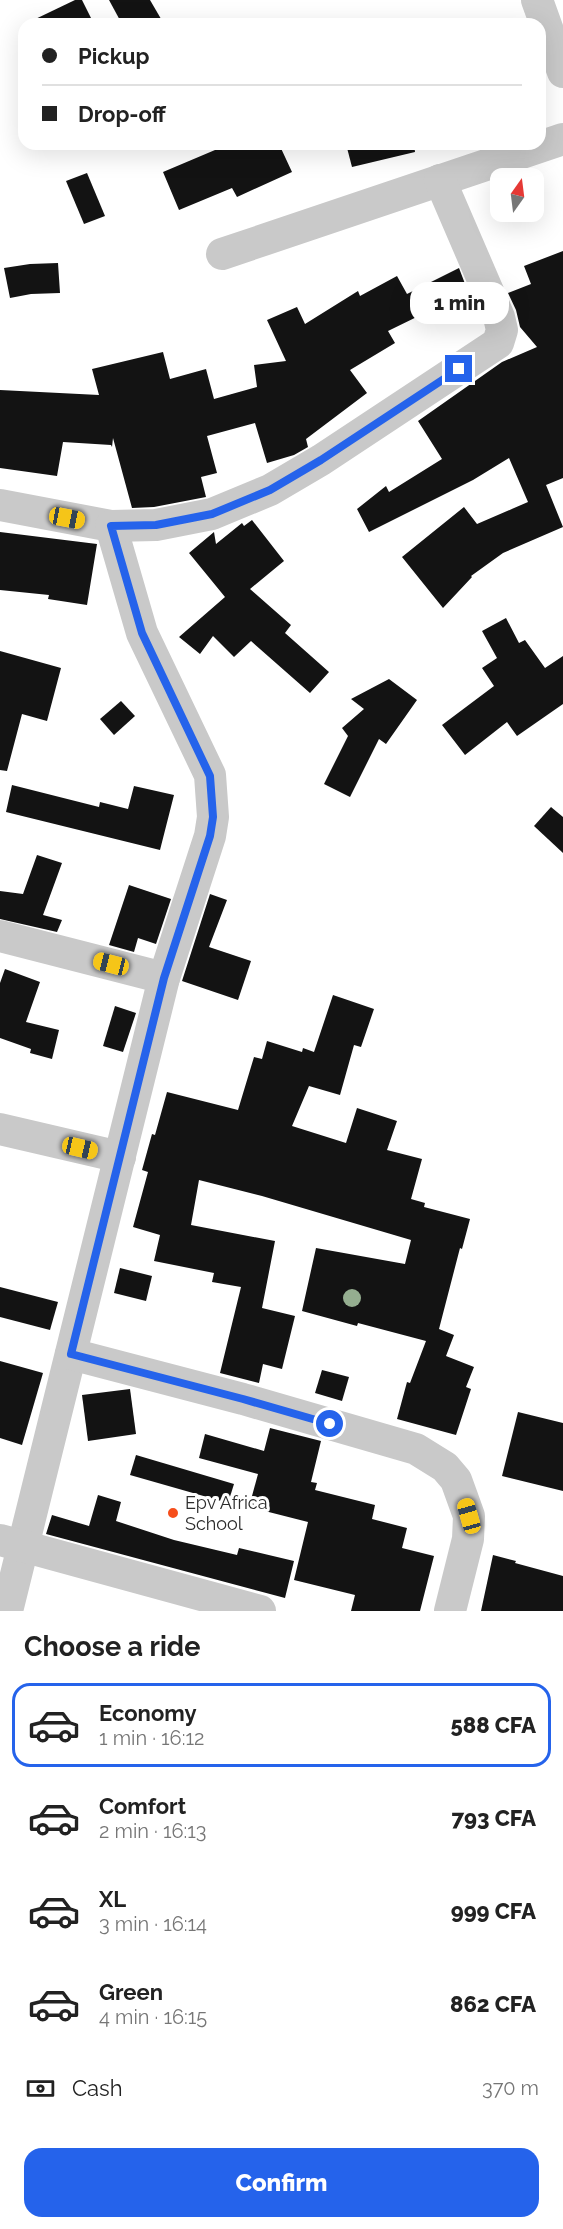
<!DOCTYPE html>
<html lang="en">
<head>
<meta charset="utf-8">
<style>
	:root { --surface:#fff; --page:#f6f6f6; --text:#222; --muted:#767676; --line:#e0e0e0; --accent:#2563eb }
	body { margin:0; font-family:Raleway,sans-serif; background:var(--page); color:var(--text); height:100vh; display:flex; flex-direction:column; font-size:22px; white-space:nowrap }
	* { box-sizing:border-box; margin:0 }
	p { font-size:20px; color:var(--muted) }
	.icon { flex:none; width:33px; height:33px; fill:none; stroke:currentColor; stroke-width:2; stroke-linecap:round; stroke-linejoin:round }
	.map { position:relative; height:1611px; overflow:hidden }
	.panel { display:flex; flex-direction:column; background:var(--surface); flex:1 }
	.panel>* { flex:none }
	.guide { position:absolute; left:18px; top:18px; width:528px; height:132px; border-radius:18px; box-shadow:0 6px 24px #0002; display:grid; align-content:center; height:132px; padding:0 24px; background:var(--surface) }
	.needle { width:39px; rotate:14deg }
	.fabs { position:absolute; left:490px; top:168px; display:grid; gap:12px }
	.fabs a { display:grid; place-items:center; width:54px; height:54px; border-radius:12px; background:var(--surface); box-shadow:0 6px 24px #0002; font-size:30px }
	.end { position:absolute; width:27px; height:27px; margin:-14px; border:8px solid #2563eb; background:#fff; box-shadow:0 0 0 3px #fff }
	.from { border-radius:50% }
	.bubble { position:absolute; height:42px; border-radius:18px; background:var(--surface); box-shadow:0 6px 24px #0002; font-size:20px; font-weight:800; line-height:42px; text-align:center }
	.car { position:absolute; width:18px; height:36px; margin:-18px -9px; border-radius:8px; box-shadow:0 0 4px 2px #0007; background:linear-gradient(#f5c518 24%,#345 0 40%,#f5c518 0 76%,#345 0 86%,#f5c518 0) }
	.guide b { display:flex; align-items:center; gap:21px; height:57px; font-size:22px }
	.guide b+b { border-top:2px solid var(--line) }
	.guide i { width:15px; height:15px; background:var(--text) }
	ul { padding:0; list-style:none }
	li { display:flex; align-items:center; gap:18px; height:84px; margin:0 12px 9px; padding:0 12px; border:3px solid transparent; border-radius:18px }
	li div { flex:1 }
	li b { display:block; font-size:22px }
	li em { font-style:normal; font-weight:800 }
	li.active { border-color:var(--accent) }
	li>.icon { width:54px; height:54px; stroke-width:1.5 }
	h2 { padding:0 24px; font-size:27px; line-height:72px }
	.pay { display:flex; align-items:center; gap:15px; height:66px; padding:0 24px; font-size:22px }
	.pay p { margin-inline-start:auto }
	.button { display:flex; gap:12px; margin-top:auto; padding:12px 24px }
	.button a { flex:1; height:69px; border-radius:18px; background:var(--accent); color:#fff; font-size:24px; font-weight:800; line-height:69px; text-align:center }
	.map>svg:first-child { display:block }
</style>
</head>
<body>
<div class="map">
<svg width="563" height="1611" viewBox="0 0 563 1611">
	<rect width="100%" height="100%" fill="#fff"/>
	<g fill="#131313">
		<polygon points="75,0 82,0 94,24 25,24"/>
		<polygon points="109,0 150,0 164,24 122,24"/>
		<polygon points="212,144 279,144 292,172 237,197 232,188 179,210 163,172 215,150"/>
		<polygon points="346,144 414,144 415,152 352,167"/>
		<polygon points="87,173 105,216 84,224 66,181"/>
		<polygon points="563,251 563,478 546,485 563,527 503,553 471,576 472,577 443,608 402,557 464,507 477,524 528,502 509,458 473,480 369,532 357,509 386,486 389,492 442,459 418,421 502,362 537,347 520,327 516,310 508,293 531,284 524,266"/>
		<polygon points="58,263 60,293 31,294 10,298 4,268 30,264"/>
		<polygon points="459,268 467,289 432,306 433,309 388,331 395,343 350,370 367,393 306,439 308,447 294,455 267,463 255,423 207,436 217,473 201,477 206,497 154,507 132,508 113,438 112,447 111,445 63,442 57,476 0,468 0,390 99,395 92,369 163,352 170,379 206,369 214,399 257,387 254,365 286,361 267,320 297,307 305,324 358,291 360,296 397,276 407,294"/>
		<polygon points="252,520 284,561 250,589 291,625 285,633 329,672 310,693 251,641 234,657 213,636 200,654 179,637 225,597 189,553 214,532 216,544 242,523 244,526"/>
		<polygon points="0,532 97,544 87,605 48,599 49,595 0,590"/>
		<polygon points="506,618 519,643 525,640 545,668 563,656 563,704 517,736 507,722 465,755 442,725 494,686 482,668 497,658 482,631"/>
		<polygon points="0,651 61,668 47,721 22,714 7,771 0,770"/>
		<polygon points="389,679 417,700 386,744 379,739 350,797 324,784 348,736 342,728 364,709 351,699"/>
		<polygon points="121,701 135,716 114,735 100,719"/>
		<polygon points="12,785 99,807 100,802 128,809 134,786 174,795 160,850 6,812"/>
		<polygon points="551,807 563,817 563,853 534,826"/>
		<polygon points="37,855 62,863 43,915 62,920 57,932 0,919 0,891 23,894"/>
		<polygon points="129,885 171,899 156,944 138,938 134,952 109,945"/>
		<polygon points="210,894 227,900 209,947 251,961 238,1000 182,981"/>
		<polygon points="5,969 40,982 26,1022 59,1030 52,1059 30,1053 31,1049 0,1038 0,983"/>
		<polygon points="333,995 374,1009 361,1047 354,1045 340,1095 309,1086 292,1126 346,1143 357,1108 397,1121 387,1150 422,1159 411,1199 425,1203 424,1207 470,1219 462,1249 460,1248 439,1329 454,1335 446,1356 474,1367 466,1387 471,1389 456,1435 397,1419 407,1382 410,1383 426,1341 358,1323 357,1326 302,1311 316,1248 405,1264 411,1240 262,1196 199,1180 191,1225 275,1241 262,1308 295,1316 282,1369 263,1364 259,1383 220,1373 241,1287 212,1282 214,1273 154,1261 160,1235 133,1227 148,1172 142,1170 152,1134 155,1135 167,1092 238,1110 254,1057 262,1059 267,1041 302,1052 303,1048 314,1052"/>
		<polygon points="115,1006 136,1013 123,1052 103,1046"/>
		<polygon points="120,1268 152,1276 146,1301 114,1293"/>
		<polygon points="0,1287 58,1302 50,1330 0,1317"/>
		<polygon points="0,1361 43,1373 22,1445 0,1438"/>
		<polygon points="322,1370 349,1377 342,1401 315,1393"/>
		<polygon points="130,1389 136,1434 88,1441 82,1395"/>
		<polygon points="518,1412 563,1423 563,1491 502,1476"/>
		<polygon points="270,1428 321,1441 311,1482 317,1483 315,1490 375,1505 372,1519 407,1528 402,1548 434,1556 420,1611 351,1611 355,1595 294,1580 308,1522 249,1507 258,1474 199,1458 205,1434 264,1451"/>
		<polygon points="136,1455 234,1484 228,1503 130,1475"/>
		<polygon points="98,1495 121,1502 116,1521 174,1540 237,1555 239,1548 294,1561 285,1598 46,1534 52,1515 89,1526"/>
		<polygon points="493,1555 516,1561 515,1563 563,1576 563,1611 481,1611"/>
	</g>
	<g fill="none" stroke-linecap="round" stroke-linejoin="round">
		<g stroke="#c9c9c9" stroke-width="32">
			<polyline points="537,0 563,72"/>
			<polyline points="222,254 563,139"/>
			<polyline points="0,505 111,526 142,633 210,775 213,817 210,836 164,978 7,1611"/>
			<polyline points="111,526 156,525 212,514 270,490 321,460 498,343 502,330 499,317 440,180"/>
			<polyline points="0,936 164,978"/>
			<polyline points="0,1129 120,1157"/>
			<polyline points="71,1354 243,1399 416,1449 445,1467 456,1480 469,1516 468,1539 450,1611"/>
			<polyline points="0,1540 260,1611"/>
		</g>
	</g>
	<circle fill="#95ae90" cx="352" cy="1298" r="9"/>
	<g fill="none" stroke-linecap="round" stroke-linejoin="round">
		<polyline stroke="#2563eb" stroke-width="8" points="330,1424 243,1399 71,1354 164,978 210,836 213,817 210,776 142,633 111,526 156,525 212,514 270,490 321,460 459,369"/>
	</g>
	<circle fill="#f64e1b" stroke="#fff" stroke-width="2" cx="173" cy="1513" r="6"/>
	<g text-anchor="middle" stroke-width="6" stroke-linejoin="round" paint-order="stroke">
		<g font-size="18" fill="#2c2c2c" stroke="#fff" text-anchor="start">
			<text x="185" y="1509">Epv Africa<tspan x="185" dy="21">School</tspan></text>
		</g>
	</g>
</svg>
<div class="fabs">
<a><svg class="needle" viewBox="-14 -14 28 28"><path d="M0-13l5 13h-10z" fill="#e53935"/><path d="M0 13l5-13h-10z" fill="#767676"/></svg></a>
</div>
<i class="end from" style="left:330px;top:1424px"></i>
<i class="end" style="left:459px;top:369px"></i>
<div class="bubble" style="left:410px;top:282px;width:99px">1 min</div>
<i class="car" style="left:67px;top:518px;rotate:101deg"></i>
<i class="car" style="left:111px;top:964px;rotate:284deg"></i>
<i class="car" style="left:80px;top:1148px;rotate:103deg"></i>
<i class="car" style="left:469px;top:1516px;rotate:344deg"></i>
<div class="guide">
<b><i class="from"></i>Pickup</b>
<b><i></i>Drop-off</b>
</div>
</div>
<section class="panel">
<h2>Choose a ride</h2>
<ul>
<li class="active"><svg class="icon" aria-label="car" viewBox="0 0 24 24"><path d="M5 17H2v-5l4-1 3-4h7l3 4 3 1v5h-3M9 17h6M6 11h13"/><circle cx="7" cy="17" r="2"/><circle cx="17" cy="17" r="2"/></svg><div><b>Economy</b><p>1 min · 16:12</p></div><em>588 CFA</em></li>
<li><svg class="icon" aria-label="car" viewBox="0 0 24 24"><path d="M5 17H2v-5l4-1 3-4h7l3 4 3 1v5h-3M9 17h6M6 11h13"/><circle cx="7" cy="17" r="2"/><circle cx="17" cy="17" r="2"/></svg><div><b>Comfort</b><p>2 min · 16:13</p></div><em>793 CFA</em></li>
<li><svg class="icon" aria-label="car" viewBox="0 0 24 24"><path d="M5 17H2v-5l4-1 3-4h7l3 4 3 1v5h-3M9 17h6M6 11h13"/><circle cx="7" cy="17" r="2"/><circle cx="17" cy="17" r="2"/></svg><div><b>XL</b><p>3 min · 16:14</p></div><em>999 CFA</em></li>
<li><svg class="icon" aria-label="car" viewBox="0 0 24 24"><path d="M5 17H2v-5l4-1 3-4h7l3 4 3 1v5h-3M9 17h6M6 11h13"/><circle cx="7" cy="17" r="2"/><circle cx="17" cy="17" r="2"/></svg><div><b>Green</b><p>4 min · 16:15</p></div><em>862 CFA</em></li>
</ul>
<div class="pay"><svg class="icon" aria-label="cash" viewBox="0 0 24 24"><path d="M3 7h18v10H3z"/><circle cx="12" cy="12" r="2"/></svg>Cash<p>370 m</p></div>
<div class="button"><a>Confirm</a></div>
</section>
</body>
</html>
